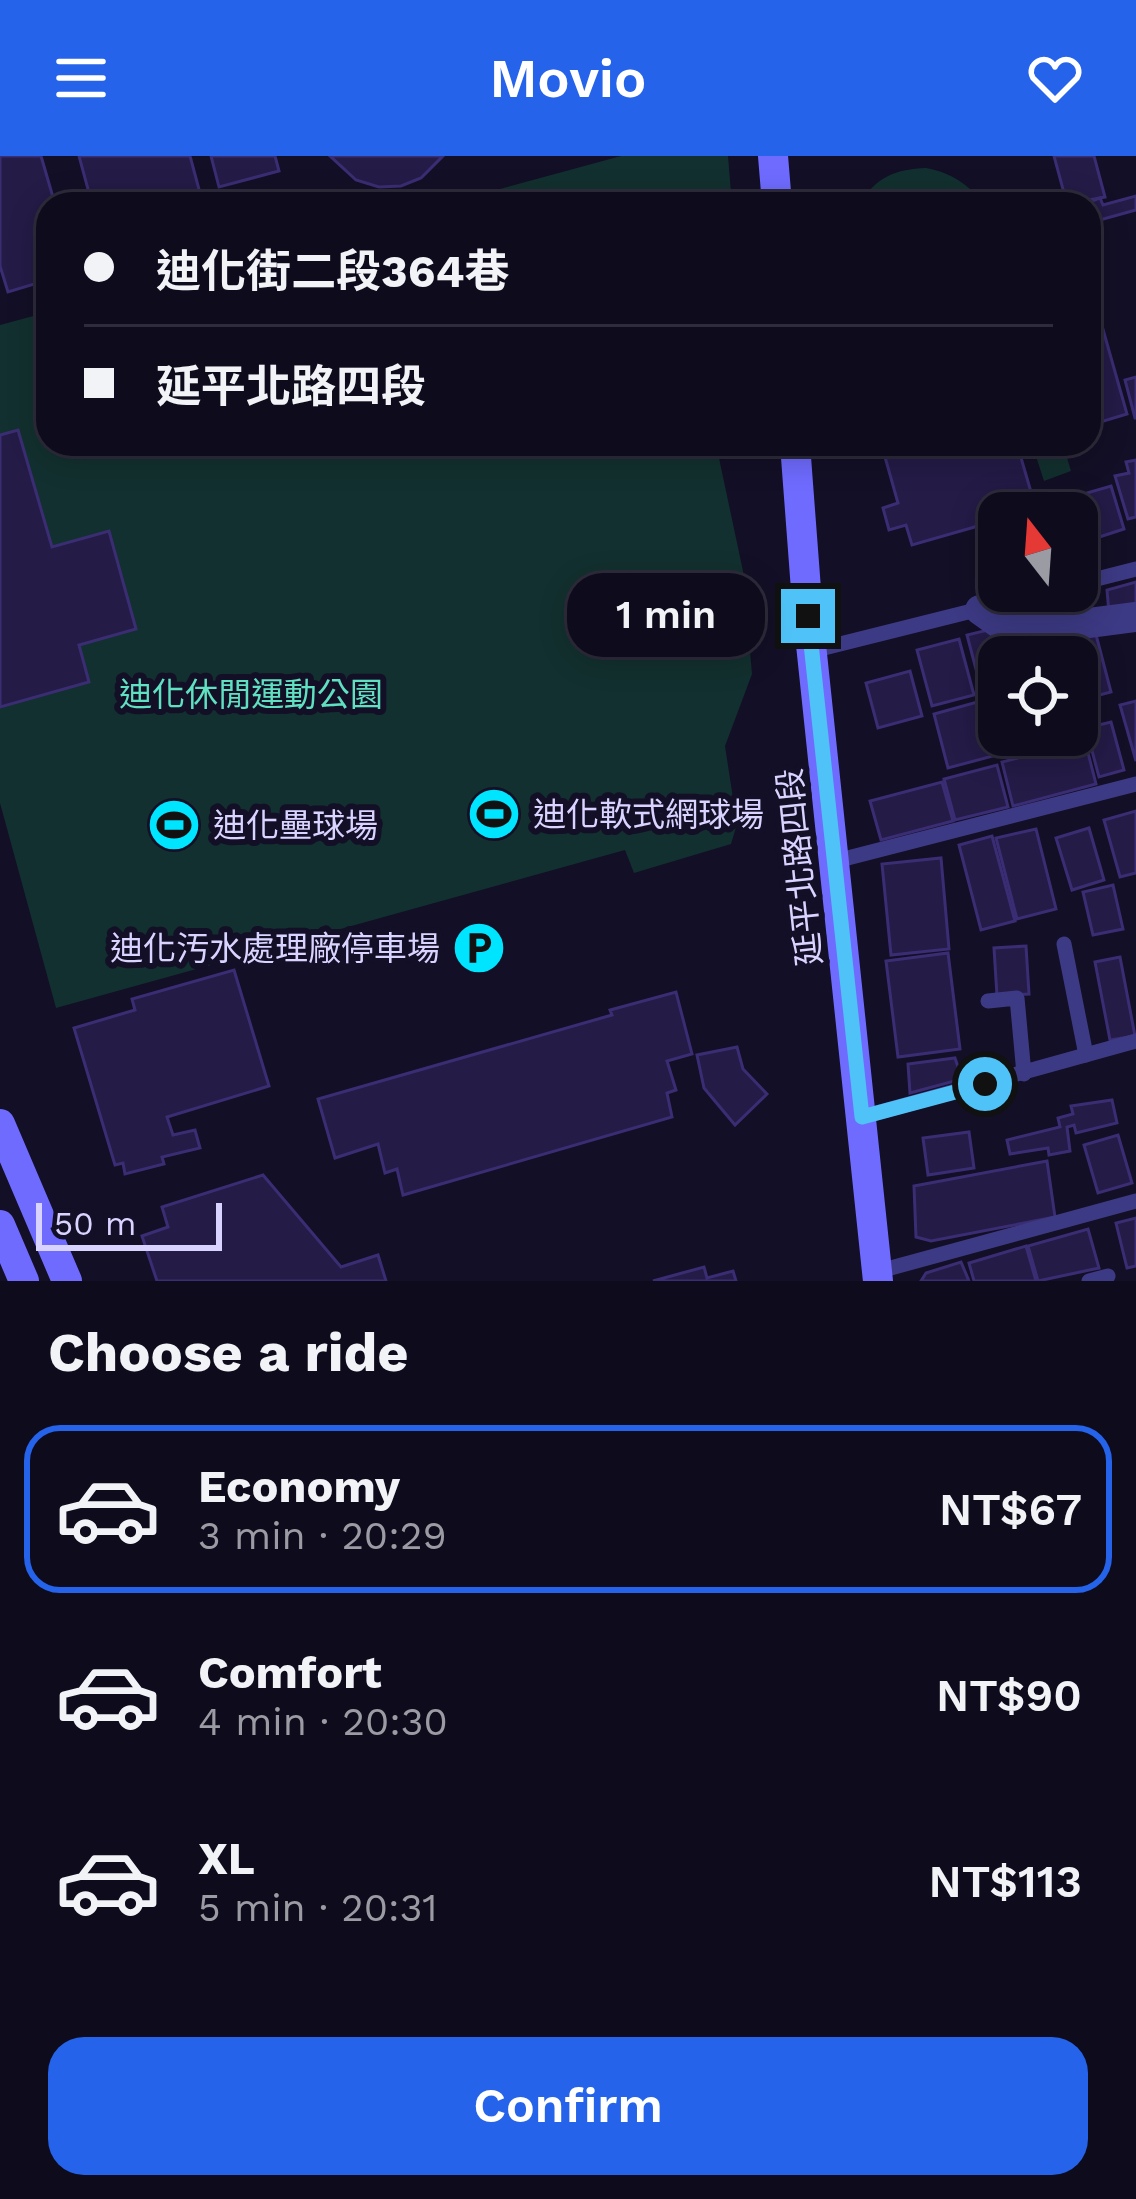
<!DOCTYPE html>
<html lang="en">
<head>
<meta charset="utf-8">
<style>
	:root { --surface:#0e0b1c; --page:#171425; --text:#f1f3f6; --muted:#9b9ba3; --line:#2e2b3b; --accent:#2563eb }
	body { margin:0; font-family:"Work Sans","Noto Sans TC",sans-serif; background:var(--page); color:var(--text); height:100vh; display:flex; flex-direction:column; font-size:45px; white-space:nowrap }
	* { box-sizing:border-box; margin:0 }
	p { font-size:39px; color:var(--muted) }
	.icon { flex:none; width:66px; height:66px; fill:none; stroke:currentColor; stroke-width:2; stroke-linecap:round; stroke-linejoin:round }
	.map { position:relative; height:1125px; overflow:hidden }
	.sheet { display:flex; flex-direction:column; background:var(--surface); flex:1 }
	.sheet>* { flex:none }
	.hud { position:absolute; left:36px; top:36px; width:1065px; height:264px; border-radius:36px; box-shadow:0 6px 30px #0003,0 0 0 3px var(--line); display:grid; align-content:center; height:264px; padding:0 48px; background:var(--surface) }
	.needle { width:78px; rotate:343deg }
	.controls { position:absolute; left:978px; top:336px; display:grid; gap:24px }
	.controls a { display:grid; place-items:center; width:120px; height:120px; border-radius:24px; background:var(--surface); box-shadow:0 6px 30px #0003,0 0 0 3px var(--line); font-size:60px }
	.scale { position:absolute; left:36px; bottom:30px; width:186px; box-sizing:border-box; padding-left:12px; border:6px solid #d9d4ff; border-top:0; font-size:33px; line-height:42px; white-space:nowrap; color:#d9d4ff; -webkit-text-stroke:9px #130f26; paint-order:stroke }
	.end { position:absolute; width:54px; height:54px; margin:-27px; border:15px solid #4fc3f7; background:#111; box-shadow:0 0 0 6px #111 }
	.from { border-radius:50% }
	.bubble { position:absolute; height:84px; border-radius:36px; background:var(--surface); box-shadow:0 6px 30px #0003,0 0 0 3px var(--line); font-size:39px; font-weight:600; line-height:84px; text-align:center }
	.hud b { display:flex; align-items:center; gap:42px; height:114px; font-size:45px }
	.hud b+b { border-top:3px solid var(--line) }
	.hud i { width:30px; height:30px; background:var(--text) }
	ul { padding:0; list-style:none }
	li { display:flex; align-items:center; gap:36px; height:168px; margin:0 24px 18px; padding:0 24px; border:6px solid transparent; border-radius:36px }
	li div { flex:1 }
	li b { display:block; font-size:45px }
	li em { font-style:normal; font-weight:600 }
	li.on { border-color:var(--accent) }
	li>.icon { width:108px; height:108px; stroke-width:1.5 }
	h2 { padding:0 48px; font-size:54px; line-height:144px }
	.cta { display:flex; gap:24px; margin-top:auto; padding:24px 48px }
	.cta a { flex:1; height:138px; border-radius:36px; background:var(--accent); color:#fff; font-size:48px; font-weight:600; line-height:138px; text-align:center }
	header { display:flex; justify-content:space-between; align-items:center; height:156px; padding:0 48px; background:var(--accent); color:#fff; font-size:54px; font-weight:600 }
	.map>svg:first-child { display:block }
</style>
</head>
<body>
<header><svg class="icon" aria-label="menu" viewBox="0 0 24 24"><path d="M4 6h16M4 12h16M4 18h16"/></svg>Movio<svg class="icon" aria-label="heart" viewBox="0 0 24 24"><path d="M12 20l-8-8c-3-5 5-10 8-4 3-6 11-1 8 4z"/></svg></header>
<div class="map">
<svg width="1136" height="1125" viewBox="0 0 1136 1125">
	<rect width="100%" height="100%" fill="#130f26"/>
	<g fill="#12302f">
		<polygon points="621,0 728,0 732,48 445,48"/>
		<path d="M926 12C953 17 967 29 986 48H859C876 21 896 13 926 12Z"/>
		<polygon points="48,156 48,288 716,288 743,415 752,518 725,590 737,668 731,688 634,717 625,694 56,852 0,647 0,169"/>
		<polygon points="1032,288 1063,288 1071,315 1044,325"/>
	</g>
	<g fill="#241b47" stroke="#3b2d73" stroke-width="3">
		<polygon points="0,0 41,0 55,48 48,48 48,124 8,136 0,110"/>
		<polygon points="79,0 190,0 203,48 92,48"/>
		<polygon points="211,0 275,0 279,15 219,31"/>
		<polygon points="330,0 443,0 421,22 401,30 379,31 356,24"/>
		<polygon points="1054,0 1094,0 1105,41 1067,48"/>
		<polygon points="1136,40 1136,54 1089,67 1089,46 1100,42 1103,49"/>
		<polygon points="1089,124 1127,258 1094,268 1089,252"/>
		<polygon points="1136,221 1136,262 1135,262 1125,224"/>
		<polygon points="18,274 52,391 109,375 136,473 79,489 89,526 0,551 0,279"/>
		<polygon points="931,288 1017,288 1036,353 999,357 999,364 912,389 906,369 889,374 883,352 898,347 885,301"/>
		<polygon points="1136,304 1136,361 1128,363 1115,320 1129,317 1126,306"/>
		<polygon points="1111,330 1124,373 1087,385 1073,341"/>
		<polygon points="653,416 659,437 622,448 616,427"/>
		<polygon points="1136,426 1136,455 1109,457 1107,434"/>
		<polygon points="1094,471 1111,536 1077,545 1077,501 1033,501 1030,488"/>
		<polygon points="996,472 1004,501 999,501 999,532 982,536 967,479"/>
		<polygon points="959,483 974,539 932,550 917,494"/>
		<polygon points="910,515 922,560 878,572 866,527"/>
		<polygon points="999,540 999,579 1043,579 1045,586 948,612 934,558"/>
		<polygon points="1136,545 1136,605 1120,549"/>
		<polygon points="1111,566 1124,614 1099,621 1086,572"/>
		<polygon points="1085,585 1096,628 1013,650 1002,606"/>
		<polygon points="997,609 1008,651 955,664 944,623"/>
		<polygon points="942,626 953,665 881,684 870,645"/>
		<polygon points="1136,655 1136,717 1120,721 1104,664"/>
		<polygon points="1089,672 1104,724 1072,734 1056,682"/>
		<polygon points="1036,673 1056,753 1017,763 996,682"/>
		<polygon points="992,680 1015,765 981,774 959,689"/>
		<polygon points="941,702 949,793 891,799 882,708"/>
		<polygon points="1113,729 1123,773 1093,779 1083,736"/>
		<polygon points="1026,790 1029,838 997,840 994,792"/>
		<polygon points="948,797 960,893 898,901 886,805"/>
		<polygon points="1120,801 1135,880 1110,884 1095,806"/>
		<polygon points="234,814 269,930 167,961 173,979 195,974 200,992 162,1001 164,1008 125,1018 123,1007 115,1009 74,872 135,854 132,843"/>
		<polygon points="676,836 692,898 667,905 676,934 667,937 672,961 403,1039 397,1013 385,1017 378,988 335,1002 318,943 612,859 610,854"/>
		<polygon points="737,891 743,913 767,938 735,969 704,932 697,899"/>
		<polygon points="955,902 962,923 910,937 908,908"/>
		<polygon points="1112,944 1117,967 1076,977 1074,969 1067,971 1070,995 1049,999 1048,992 1010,998 1007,984 1060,971 1058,962 1073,958 1071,950"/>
		<polygon points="969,976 974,1012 928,1019 923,982"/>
		<polygon points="1118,979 1132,1027 1098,1037 1084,989"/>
		<polygon points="1047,1005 1055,1061 931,1085 916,1081 914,1030"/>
		<polygon points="263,1019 341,1111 378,1099 386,1125 157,1125 142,1080 168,1071 162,1051"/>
		<polygon points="1136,1062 1136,1110 1127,1112 1116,1067"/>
		<polygon points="1088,1073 1099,1112 1038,1125 1028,1090"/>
		<polygon points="1026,1090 1036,1125 974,1125 969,1107"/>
		<polygon points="961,1106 969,1125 921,1125 926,1117"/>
		<polygon points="704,1111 707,1122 733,1115 736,1125 653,1125"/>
	</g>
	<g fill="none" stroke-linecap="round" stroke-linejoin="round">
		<g stroke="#3d3a85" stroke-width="15">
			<polyline points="1077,428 1136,413"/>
			<polyline points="812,495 1052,435"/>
			<polyline points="836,705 1136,628"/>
			<polyline points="1064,788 1086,899"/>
			<polyline points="988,845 1017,842 1024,918"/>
			<polyline points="862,961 1136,885"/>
			<polyline points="876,1116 1136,1045"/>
			<polyline points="1089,1125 1108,1120"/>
		</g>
		<polyline stroke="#3d3a85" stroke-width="30" points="980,454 1004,471 1035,474 1136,461"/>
		<g stroke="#6f6bff" stroke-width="30">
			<polyline points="773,0 777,48"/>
			<polyline points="795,288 808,460 878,1125"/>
			<polyline points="0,968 67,1125"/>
			<polyline points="0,1069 24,1125"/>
		</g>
	</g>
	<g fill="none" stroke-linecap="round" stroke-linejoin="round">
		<polyline stroke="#4fc3f7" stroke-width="15" points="808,460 862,961 985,928"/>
	</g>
	<defs>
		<g id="stadium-disc" transform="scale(2.7)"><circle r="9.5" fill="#00e5ff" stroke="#130f26"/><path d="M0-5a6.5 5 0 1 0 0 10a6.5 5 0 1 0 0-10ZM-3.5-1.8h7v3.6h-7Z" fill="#111"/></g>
		<g id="parking-disc" transform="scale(2.7)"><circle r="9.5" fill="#00e5ff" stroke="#130f26"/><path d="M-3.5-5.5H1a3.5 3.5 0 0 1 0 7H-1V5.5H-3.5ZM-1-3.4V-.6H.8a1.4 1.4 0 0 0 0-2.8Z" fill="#111"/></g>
	</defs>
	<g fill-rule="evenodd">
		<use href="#stadium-disc" x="494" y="658"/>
		<use href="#stadium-disc" x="174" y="669"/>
		<use href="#parking-disc" x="479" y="792"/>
	</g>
	<g text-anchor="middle" stroke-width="12" stroke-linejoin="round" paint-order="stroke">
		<g font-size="33" fill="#5fe0c0" stroke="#130f26">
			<text x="251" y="550">迪化休閒運動公園</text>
		</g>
		<g font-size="33" fill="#d9d4ff" stroke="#130f26" text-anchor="start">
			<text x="533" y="670">迪化軟式網球場</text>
			<text x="213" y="681">迪化壘球場</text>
			<text x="440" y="804" text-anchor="end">迪化汚水處理廠停車場</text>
		</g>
		<g font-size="33" fill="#d9d4ff" stroke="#130f26">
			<text transform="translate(799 711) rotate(-96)" y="12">延平北路四段</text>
		</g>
	</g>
</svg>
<div class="controls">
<a><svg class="needle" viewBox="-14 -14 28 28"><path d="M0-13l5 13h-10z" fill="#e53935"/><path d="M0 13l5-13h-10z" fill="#9b9ba3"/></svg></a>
<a><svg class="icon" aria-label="locate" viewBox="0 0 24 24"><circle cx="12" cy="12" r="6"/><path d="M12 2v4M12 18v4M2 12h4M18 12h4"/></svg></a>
</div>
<div class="scale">50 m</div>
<i class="end from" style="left:985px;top:928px"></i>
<i class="end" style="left:808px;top:460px"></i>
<div class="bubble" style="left:567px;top:417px;width:198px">1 min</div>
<div class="hud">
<b><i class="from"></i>迪化街二段364巷</b>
<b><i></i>延平北路四段</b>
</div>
</div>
<section class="sheet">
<h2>Choose a ride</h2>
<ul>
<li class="on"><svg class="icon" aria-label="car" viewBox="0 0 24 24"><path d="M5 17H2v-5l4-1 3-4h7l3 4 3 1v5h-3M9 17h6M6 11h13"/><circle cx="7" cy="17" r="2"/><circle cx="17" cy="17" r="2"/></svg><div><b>Economy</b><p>3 min · 20:29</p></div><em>NT$67</em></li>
<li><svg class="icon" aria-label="car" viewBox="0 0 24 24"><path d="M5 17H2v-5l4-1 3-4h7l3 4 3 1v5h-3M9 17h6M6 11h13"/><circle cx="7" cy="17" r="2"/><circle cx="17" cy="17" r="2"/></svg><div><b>Comfort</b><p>4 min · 20:30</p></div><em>NT$90</em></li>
<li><svg class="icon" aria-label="car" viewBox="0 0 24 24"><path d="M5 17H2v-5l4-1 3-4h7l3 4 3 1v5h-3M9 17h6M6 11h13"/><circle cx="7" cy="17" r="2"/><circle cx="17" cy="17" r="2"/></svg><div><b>XL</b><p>5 min · 20:31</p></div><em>NT$113</em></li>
</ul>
<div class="cta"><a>Confirm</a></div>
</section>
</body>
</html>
